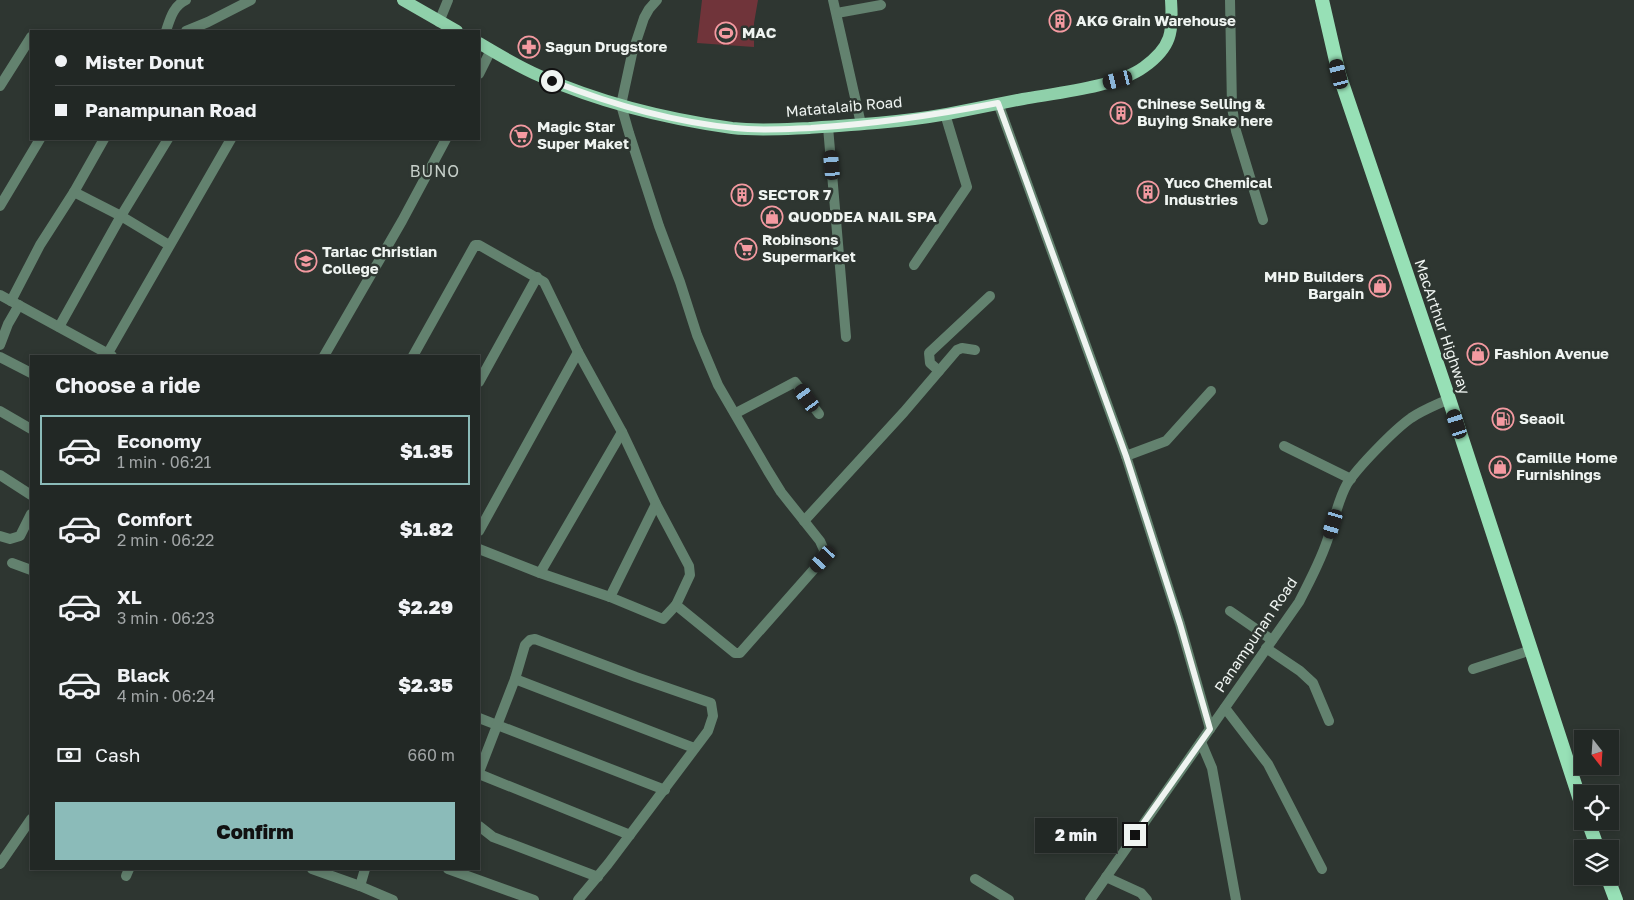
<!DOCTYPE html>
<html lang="en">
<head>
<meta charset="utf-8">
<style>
	:root { --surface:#222825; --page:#2e3432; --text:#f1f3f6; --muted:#a2a6a7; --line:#3f4442; --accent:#8bbbb9 }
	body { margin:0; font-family:"Golos Text",sans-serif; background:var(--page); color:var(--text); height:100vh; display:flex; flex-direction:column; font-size:19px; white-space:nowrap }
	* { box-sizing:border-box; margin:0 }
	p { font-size:16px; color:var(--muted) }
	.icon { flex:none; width:28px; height:28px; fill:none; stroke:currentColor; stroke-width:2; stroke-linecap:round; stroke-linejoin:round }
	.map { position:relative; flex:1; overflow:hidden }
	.side { position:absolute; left:30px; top:355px; width:450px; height:515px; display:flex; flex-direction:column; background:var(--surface); border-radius:0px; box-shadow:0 2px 8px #0003,0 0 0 1px var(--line) }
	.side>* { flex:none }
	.top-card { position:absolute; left:30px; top:30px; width:450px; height:110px; border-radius:0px; box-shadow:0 2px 8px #0003,0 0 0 1px var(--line); display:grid; align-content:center; height:110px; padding:0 25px; background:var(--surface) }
	.needle { width:32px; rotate:163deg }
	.fabs { position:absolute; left:1574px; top:730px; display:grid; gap:10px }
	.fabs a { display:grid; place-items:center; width:45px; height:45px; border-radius:0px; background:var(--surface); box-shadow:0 2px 8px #0003,0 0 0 1px var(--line); font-size:25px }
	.end { position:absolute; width:22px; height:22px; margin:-11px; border:6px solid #eff4f1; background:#111; box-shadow:0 0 0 2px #111 }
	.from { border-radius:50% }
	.bubble { position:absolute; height:35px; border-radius:0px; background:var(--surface); box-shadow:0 2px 8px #0003,0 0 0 1px var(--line); font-size:16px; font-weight:800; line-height:35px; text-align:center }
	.car { position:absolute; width:15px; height:30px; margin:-15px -8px; border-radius:6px; box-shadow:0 0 4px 1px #0007; background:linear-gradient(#222 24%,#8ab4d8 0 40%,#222 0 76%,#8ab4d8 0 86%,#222 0) }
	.top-card b { display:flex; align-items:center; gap:18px; height:48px; font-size:19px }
	.top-card b+b { border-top:1px solid var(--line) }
	.top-card i { width:12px; height:12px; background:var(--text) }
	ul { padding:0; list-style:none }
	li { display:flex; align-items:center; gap:15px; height:70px; margin:0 10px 8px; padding:0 15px; border:2px solid transparent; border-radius:0px }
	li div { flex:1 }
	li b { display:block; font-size:19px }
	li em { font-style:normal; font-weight:800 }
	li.on { border-color:var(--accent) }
	li>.icon { width:45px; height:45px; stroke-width:1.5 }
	h2 { padding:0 25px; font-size:22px; line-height:60px }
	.pay { display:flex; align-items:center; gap:12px; height:55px; padding:0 25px; font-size:19px }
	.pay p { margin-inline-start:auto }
	.action { display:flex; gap:10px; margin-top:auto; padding:10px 25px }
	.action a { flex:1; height:58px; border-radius:0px; background:var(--accent); color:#111; font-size:20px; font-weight:800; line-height:58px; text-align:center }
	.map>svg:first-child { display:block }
</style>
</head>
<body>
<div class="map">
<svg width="1634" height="900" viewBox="0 0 1634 900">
	<rect width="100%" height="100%" fill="#2e3631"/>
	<polygon fill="#70343a" points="702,0 758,0 754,23 754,47 697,43"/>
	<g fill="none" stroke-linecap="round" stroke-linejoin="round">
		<g stroke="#63826f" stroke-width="10">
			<polyline points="657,0 649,9 644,18 632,54 621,105 629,133 659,226 680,282 697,335 718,385 768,471 781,492 820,541 824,550 823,559 740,653 735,653 676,605"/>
			<polyline points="833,0 861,124"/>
			<polyline points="1230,0 1232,107 1236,131 1263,220"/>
			<polyline points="837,13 881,5"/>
			<polyline points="439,22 448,0"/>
			<path d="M166 31C170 19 173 6 186 0"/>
			<polyline points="186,31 208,22 251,0"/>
			<polyline points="0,86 31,37"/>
			<polyline points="998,103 1126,456 1180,624 1210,729"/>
			<polyline points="828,127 846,337"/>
			<polyline points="74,192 121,216 169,245"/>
			<polyline points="0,206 40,139"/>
			<polyline points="914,265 967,187 945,114"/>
			<polyline points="0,295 112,356"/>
			<polyline points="11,301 40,245 74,192 104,139"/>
			<polyline points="59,327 121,216 168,139"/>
			<polyline points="0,345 8,324 19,305"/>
			<polyline points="108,353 231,139"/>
			<polyline points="413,356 475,245 479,245 544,282 578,352 622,432 656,504 689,566 690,575 676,605 663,619 610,597 540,573 479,549"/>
			<polyline points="0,357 31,373"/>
			<polyline points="939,371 930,363 929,353 990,296"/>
			<polyline points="479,382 537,277"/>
			<polyline points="0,411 31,429"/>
			<polyline points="736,413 795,382 819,414"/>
			<polyline points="1284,446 1351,479"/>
			<polyline points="1126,456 1166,441 1211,391"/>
			<polyline points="0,475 31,495"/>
			<polyline points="804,521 904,412 957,350 962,348 975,350"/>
			<polyline points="479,531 578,352"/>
			<polyline points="0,536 10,539 20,536 31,514"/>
			<polyline points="12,563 31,570"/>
			<polyline points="540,573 622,432"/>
			<polyline points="610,597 656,504"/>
			<polyline points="1230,611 1272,640"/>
			<polyline points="1266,648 1300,671 1313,683 1329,721"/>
			<polyline points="1473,669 1531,650"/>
			<polyline points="515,679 694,748"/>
			<polyline points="1225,708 1268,764 1322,869"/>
			<polyline points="479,718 665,790"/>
			<polyline points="1201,742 1212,768 1236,900"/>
			<polyline points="479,772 515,679 525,645 530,640 535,639 636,677 711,703 713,716 708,731 608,864 578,900"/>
			<polyline points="479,774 630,835"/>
			<polyline points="479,826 493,837 598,877"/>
			<polyline points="312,869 360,886"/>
			<polyline points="365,869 360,886 393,900"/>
			<polyline points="448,869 534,900"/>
			<polyline points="126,876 129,869"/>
			<polyline points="1106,877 1141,893 1147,900"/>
			<polyline points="975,879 1009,900"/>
		</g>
		<g stroke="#63826f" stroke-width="10">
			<polyline points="479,74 491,50"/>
			<polyline points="324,356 402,221 446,139"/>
			<polyline points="0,864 31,819"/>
			<path d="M1090 900 1299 602C1310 580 1322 559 1329 535 1335 518 1338 500 1347 484 1358 467 1394 430 1411 418 1423 410 1436 405 1449 399"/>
		</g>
		<g stroke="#8fd0aa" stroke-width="12">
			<polyline points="403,0 457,31"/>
			<path d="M479 43C499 55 519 67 540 76 601 103 667 119 732 128 758 131 784 129 809 128 855 125 902 122 947 114 972 109 997 104 1023 99 1056 93 1117 87 1144 67 1172 47 1173 32 1171 0"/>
		</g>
		<g stroke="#97e0b6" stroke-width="14">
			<polyline points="1322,0 1339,74 1449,399 1582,806"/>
			<polyline points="1588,821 1598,849"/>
			<polyline points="1607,876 1616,900"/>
		</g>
	</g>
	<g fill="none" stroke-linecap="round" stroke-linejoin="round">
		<path stroke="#eff4f1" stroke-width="6" d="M552 81C610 104 673 122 735 128 760 131 786 129 811 128 874 124 936 115 998 103L1126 456 1180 624 1210 729 1135 835"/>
	</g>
	<defs>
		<g id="building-ring" transform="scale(1.125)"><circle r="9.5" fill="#2e3631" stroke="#f49aa1" stroke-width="1.5"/><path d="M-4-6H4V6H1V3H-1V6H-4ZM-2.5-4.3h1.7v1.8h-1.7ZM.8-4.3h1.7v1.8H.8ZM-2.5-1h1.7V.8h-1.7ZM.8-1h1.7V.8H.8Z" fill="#f49aa1"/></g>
		<g id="stadium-ring" transform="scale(1.125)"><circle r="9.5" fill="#2e3631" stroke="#f49aa1" stroke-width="1.5"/><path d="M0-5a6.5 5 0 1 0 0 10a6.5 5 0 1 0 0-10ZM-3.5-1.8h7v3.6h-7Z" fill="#f49aa1"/></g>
		<g id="pharmacy-ring" transform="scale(1.125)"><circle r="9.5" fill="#2e3631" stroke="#f49aa1" stroke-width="1.5"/><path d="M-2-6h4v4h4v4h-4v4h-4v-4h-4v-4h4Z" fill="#f49aa1"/></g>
		<g id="supermarket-ring" transform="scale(1.125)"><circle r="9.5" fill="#2e3631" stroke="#f49aa1" stroke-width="1.5"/><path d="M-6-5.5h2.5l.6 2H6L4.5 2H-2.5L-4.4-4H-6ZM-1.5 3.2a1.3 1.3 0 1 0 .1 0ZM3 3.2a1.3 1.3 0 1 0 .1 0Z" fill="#f49aa1"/></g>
		<g id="shop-ring" transform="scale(1.125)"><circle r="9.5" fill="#2e3631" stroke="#f49aa1" stroke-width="1.5"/><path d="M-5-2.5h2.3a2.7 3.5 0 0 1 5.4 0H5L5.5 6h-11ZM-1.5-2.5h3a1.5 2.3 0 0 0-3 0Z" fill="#f49aa1"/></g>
		<g id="university-ring" transform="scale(1.125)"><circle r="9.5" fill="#2e3631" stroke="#f49aa1" stroke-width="1.5"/><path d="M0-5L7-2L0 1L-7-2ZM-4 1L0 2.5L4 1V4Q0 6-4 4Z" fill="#f49aa1"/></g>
		<g id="fuel-ring" transform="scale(1.125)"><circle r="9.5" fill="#2e3631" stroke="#f49aa1" stroke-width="1.5"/><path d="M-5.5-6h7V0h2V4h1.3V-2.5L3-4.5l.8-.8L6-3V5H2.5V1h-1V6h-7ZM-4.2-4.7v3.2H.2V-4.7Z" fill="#f49aa1"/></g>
	</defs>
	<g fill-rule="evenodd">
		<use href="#building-ring" x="1060" y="21"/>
		<use href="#stadium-ring" x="726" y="33"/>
		<use href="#pharmacy-ring" x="529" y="47"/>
		<use href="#building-ring" x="1121" y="113"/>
		<use href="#supermarket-ring" x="521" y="136"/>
		<use href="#building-ring" x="1148" y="192"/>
		<use href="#building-ring" x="742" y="195"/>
		<use href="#shop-ring" x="772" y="217"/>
		<use href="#supermarket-ring" x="746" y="249"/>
		<use href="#university-ring" x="306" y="261"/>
		<use href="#shop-ring" x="1380" y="286"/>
		<use href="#shop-ring" x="1478" y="354"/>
		<use href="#fuel-ring" x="1503" y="419"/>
		<use href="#shop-ring" x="1500" y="467"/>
	</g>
	<g text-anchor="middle" stroke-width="5" stroke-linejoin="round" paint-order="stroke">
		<g font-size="15" font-weight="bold" fill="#eff4f1" stroke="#2e3631" text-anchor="start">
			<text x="1076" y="26">AKG Grain Warehouse</text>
			<text x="742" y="38">MAC</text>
			<text x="545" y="52">Sagun Drugstore</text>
			<text x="1137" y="109">Chinese Selling &amp;<tspan x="1137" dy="17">Buying Snake here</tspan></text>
			<text x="537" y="132">Magic Star<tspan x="537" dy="17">Super Maket</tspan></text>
			<text x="1164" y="188">Yuco Chemical<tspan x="1164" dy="17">Industries</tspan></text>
			<text x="758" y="200">SECTOR 7</text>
			<text x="788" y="222">QUODDEA NAIL SPA</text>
			<text x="762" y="245">Robinsons<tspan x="762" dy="17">Supermarket</tspan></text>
			<text x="322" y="257">Tarlac Christian<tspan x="322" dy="17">College</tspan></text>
			<text x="1364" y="282" text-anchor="end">MHD Builders<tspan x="1364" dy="17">Bargain</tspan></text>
			<text x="1494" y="359">Fashion Avenue</text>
			<text x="1519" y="424">Seaoil</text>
			<text x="1516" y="463">Camille Home<tspan x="1516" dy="17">Furnishings</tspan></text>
		</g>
		<g font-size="15" fill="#eff4f1" stroke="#2e3631">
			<text transform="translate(844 107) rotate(-5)" y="5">Matatalaib Road</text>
			<text transform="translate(1442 327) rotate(71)" y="5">MacArthur Highway</text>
			<text transform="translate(1256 635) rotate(-56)" y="5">Panampunan Road</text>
		</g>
		<g font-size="16" letter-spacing="1" fill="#c7d0ca" stroke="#2e3631">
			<text x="435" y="177">BUNO</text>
		</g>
	</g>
</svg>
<div class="fabs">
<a><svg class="needle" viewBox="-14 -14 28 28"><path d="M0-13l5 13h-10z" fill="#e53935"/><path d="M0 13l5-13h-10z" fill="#a2a6a7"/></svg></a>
<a><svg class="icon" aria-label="locate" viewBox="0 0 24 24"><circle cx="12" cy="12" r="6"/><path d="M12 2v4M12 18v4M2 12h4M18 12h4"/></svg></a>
<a><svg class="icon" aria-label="layers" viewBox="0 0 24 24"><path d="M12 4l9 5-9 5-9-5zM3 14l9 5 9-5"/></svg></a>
</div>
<i class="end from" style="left:552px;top:81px"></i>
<i class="end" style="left:1135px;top:835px"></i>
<div class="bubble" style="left:1035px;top:818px;width:82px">2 min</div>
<i class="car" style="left:1339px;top:74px;rotate:346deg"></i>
<i class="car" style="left:1118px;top:80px;rotate:256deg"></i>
<i class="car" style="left:832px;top:165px;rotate:355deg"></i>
<i class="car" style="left:807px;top:398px;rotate:324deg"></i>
<i class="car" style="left:1457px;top:424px;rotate:342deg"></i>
<i class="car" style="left:1333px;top:524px;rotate:197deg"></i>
<i class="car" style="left:823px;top:559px;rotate:222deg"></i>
<div class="top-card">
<b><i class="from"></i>Mister Donut</b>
<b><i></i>Panampunan Road</b>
</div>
<section class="side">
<h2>Choose a ride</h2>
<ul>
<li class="on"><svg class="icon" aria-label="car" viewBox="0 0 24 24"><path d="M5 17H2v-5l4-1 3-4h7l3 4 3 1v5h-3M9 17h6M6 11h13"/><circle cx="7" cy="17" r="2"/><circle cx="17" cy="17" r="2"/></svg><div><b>Economy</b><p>1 min · 06:21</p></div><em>$1.35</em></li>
<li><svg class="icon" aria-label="car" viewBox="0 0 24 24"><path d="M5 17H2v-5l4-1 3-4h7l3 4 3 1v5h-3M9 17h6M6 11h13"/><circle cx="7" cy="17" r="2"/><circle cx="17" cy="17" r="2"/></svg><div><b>Comfort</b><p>2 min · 06:22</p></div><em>$1.82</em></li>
<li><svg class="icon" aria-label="car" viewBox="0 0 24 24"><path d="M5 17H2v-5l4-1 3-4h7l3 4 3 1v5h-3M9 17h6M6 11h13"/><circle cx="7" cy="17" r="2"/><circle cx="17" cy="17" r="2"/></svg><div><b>XL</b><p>3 min · 06:23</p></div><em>$2.29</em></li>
<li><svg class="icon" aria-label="car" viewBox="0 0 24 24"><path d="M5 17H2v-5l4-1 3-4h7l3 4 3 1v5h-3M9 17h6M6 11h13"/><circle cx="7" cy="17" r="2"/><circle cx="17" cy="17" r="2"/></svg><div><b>Black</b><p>4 min · 06:24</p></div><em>$2.35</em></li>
</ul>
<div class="pay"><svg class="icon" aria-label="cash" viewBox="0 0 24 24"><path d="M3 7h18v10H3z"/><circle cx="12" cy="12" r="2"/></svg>Cash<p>660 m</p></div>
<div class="action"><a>Confirm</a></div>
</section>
</div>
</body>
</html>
